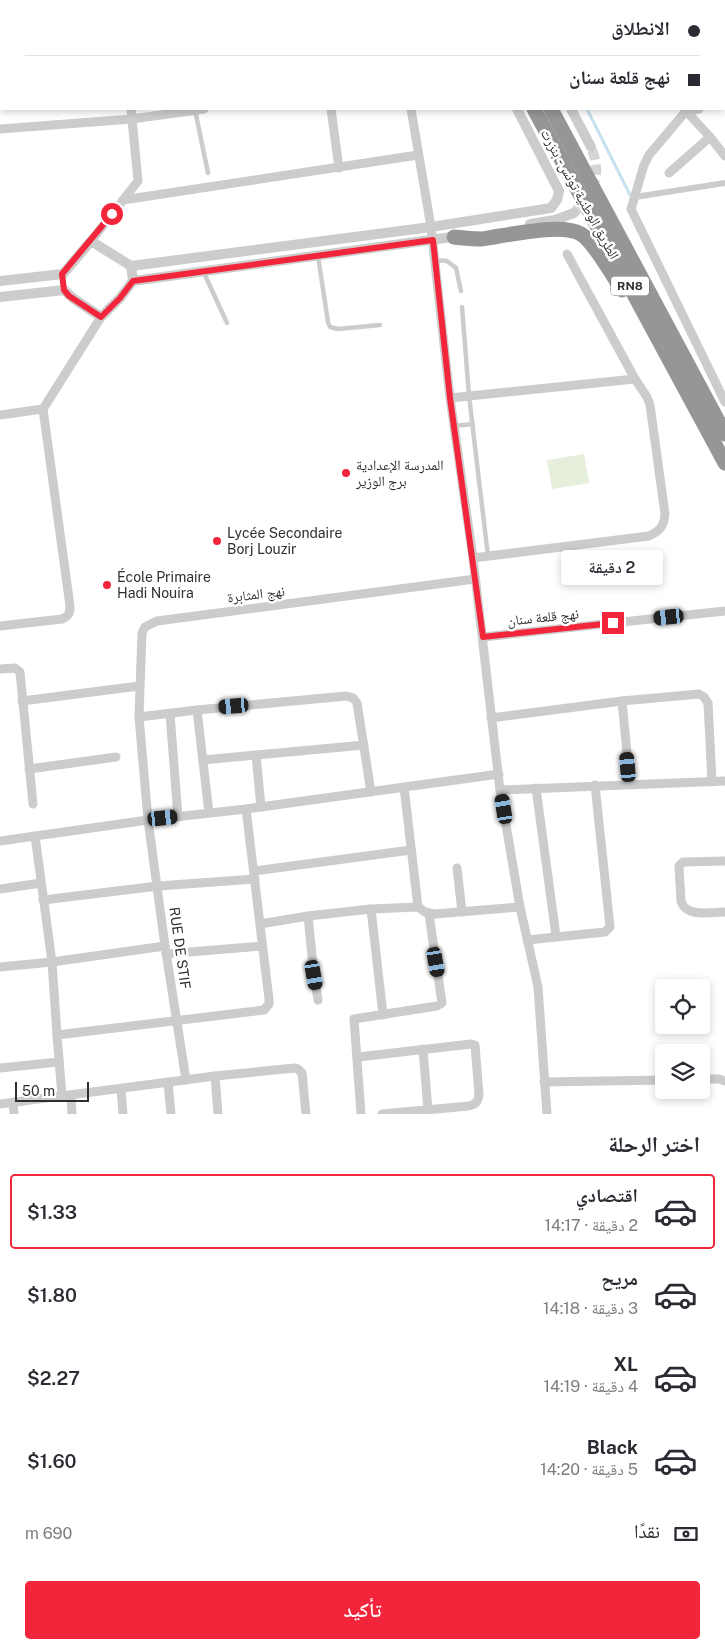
<!DOCTYPE html>
<html lang="ar">
<head>
<meta charset="utf-8">
<style>
	:root { --surface:#fff; --page:#f7f7f7; --text:#2b2b33; --muted:#7c7c81; --line:#e1e1e2; --accent:#f3253b }
	body { margin:0; font-family:"Public Sans","Noto Naskh Arabic",sans-serif; background:var(--page); color:var(--text); direction:rtl; height:100vh; display:flex; flex-direction:column; font-size:19px; white-space:nowrap }
	* { box-sizing:border-box; margin:0 }
	p { font-size:16px; color:var(--muted) }
	.icon { flex:none; width:28px; height:28px; fill:none; stroke:currentColor; stroke-width:2; stroke-linecap:round; stroke-linejoin:round }
	.map { position:relative; height:1114px; overflow:hidden; direction:ltr }
	.side { display:flex; flex-direction:column; background:var(--surface); flex:1 }
	.side>* { flex:none }
	.hud { position:absolute; left:0px; top:0px; width:725px; height:110px; box-shadow:0 2px 8px #0003; direction:rtl; display:grid; align-content:center; height:110px; padding:0 25px; background:var(--surface) }
	.controls { position:absolute; left:655px; top:979px; display:grid; gap:10px }
	.controls a { display:grid; place-items:center; width:55px; height:55px; border-radius:5px; background:var(--surface); box-shadow:0 2px 8px #0003; font-size:25px }
	.scale { position:absolute; left:15px; bottom:12px; width:74px; box-sizing:border-box; padding-left:5px; border:2px solid #2f2f2f; border-top:0; font-size:14px; line-height:18px; white-space:nowrap; color:#2f2f2f; -webkit-text-stroke:4px #fff; paint-order:stroke }
	.end { position:absolute; width:22px; height:22px; margin:-11px; border:6px solid #f3253b; background:#fff; box-shadow:0 0 0 2px #fff }
	.from { border-radius:50% }
	.bubble { position:absolute; height:35px; border-radius:5px; background:var(--surface); box-shadow:0 2px 8px #0003; font-size:16px; font-weight:600; line-height:35px; text-align:center; direction:rtl }
	.car { position:absolute; width:15px; height:30px; margin:-15px -8px; border-radius:6px; box-shadow:0 0 4px 1px #0007; background:linear-gradient(#222 24%,#8ab4d8 0 40%,#222 0 76%,#8ab4d8 0 86%,#222 0) }
	.hud b { display:flex; align-items:center; gap:18px; height:48px; font-size:19px }
	.hud b+b { border-top:1px solid var(--line) }
	.hud i { width:12px; height:12px; background:var(--text) }
	ul { padding:0; list-style:none }
	li { display:flex; align-items:center; gap:15px; height:75px; margin:0 10px 8px; padding:0 15px; border:2px solid transparent; border-radius:5px }
	li div { flex:1 }
	li b { display:block; font-size:19px }
	li em { font-style:normal; font-weight:600 }
	li.current { border-color:var(--accent) }
	li>.icon { width:45px; height:45px; stroke-width:1.5 }
	h2 { padding:0 25px; font-size:22px; line-height:60px }
	.pay { display:flex; align-items:center; gap:12px; height:55px; padding:0 25px; font-size:19px }
	.pay p { margin-inline-start:auto }
	.action { display:flex; gap:10px; margin-top:auto; padding:10px 25px }
	.action a { flex:1; height:58px; border-radius:5px; background:var(--accent); color:#fff; font-size:20px; font-weight:600; line-height:58px; text-align:center }
	.map>svg:first-child { display:block }
</style>
</head>
<body>
<div class="map">
<svg width="725" height="1114" viewBox="0 0 725 1114">
	<rect width="100%" height="100%" fill="#fff"/>
	<polygon fill="#e6eedc" points="584,454 589,483 552,489 547,460"/>
	<g fill="none" stroke-linecap="round" stroke-linejoin="round">
		<g stroke="#c7e1ef" stroke-width="3">
			<polyline points="530,0 531,1"/>
			<polyline points="587,109 630,195"/>
		</g>
		<path stroke="#d5d5d5" stroke-width="10" stroke-dasharray="10 5" stroke-linecap="butt" d="M574 213C593 192 603 176 591 147"/>
		<g stroke="#ccc" stroke-width="4.5">
			<polyline points="195,110 208,173"/>
			<polyline points="318,256 328,322 330,327 338,329 380,325"/>
			<polyline points="435,260 447,261 456,268 461,291"/>
			<polyline points="204,273 227,323"/>
			<polyline points="462,307 469,396 488,556"/>
			<polyline points="454,426 473,424"/>
		</g>
		<polyline stroke="#ccc" stroke-width="6" points="635,197 725,183"/>
		<g stroke="#ccc" stroke-width="9">
			<polyline points="119,0 119,1"/>
			<polyline points="183,0 183,1"/>
			<polyline points="249,0 249,1"/>
			<polyline points="316,0 317,1"/>
			<polyline points="394,0 394,1"/>
			<polyline points="618,0 618,1"/>
			<polyline points="701,1 701,0"/>
			<polyline points="724,57 725,57"/>
			<polyline points="724,104 725,104"/>
			<polyline points="331,109 339,168"/>
			<polyline points="411,109 431,227 450,398 473,558 500,790 520,907 538,987 547,1114"/>
			<polyline points="684,109 686,111 649,155 644,165 631,209 725,402"/>
			<polyline points="686,111 699,109"/>
			<polyline points="0,129 132,119 204,109"/>
			<polyline points="710,137 725,156"/>
			<polyline points="669,173 710,137 686,111"/>
			<polyline points="123,200 418,155"/>
			<polyline points="91,241 138,181 131,109"/>
			<polyline points="450,398 635,379"/>
			<polyline points="0,415 43,409 101,317"/>
			<path d="M473 558 649 536C660 531 664 526 665 514L650 405 647 397 635 379 567 254"/>
			<path d="M0 626 62 619C69 616 70 613 70 606L43 409"/>
			<polyline points="483,637 725,611"/>
			<polyline points="0,669 15,668 20,672 33,804"/>
			<polyline points="22,701 139,686"/>
			<polyline points="622,701 630,784"/>
			<polyline points="197,710 209,813"/>
			<polyline points="170,714 178,817"/>
			<polyline points="139,717 197,710 346,696 353,698 357,703 371,792"/>
			<polyline points="491,718 622,701 699,694 704,697 708,703 712,782"/>
			<polyline points="256,755 261,807"/>
			<polyline points="203,760 364,745"/>
			<polyline points="29,769 116,757"/>
			<polyline points="404,787 418,907"/>
			<polyline points="536,788 556,936"/>
			<polyline points="500,790 725,781"/>
			<polyline points="35,836 52,962 57,1035 264,1010 269,1004 269,999 246,809"/>
			<polyline points="0,841 148,820 246,809 499,774"/>
			<path d="M725 861 683 862 679 866 681 901C686 918 711 912 725 912"/>
			<polyline points="457,868 462,912"/>
			<polyline points="254,871 411,850"/>
			<polyline points="0,889 41,883"/>
			<polyline points="43,900 158,886 255,879"/>
			<polyline points="371,909 383,1015"/>
			<polyline points="308,916 314,975 318,1000"/>
			<polyline points="260,924 308,916 371,909 418,907 425,912 435,914 520,907"/>
			<polyline points="527,940 605,932 610,927 595,785"/>
			<polyline points="166,954 262,946"/>
			<polyline points="0,967 52,962 165,946"/>
			<polyline points="57,1035 62,1096"/>
			<polyline points="423,1049 428,1110"/>
			<path d="M358 1057 471 1044 475 1045 479 1094C478 1102 476 1104 469 1106L382 1114"/>
			<polyline points="0,1068 59,1062"/>
			<polyline points="215,1076 218,1114"/>
			<polyline points="701,1079 719,1079 725,1081"/>
			<polyline points="186,1080 165,946 148,820 139,717 142,633 145,627 157,621 475,579"/>
			<polyline points="168,1082 171,1114"/>
			<polyline points="544,1082 664,1080"/>
			<polyline points="121,1089 123,1114"/>
			<polyline points="71,1095 72,1114"/>
			<polyline points="13,1102 14,1114"/>
			<polyline points="0,1104 215,1076 295,1068 298,1069 302,1073 306,1114"/>
			<polyline points="361,1114 354,1019 437,1006 442,1003 429,914"/>
		</g>
		<g stroke="#ccc" stroke-width="10">
			<polyline points="468,0 469,1"/>
			<polyline points="513,0 514,1"/>
			<polyline points="571,109 591,147"/>
			<polyline points="530,224 555,220 574,213"/>
			<polyline points="131,266 431,227 551,208 557,200 559,191 517,109"/>
			<polyline points="0,281 63,274 91,241 131,266 133,281 120,298 101,317 74,299 64,290 0,297"/>
			<polyline points="133,281 459,236"/>
		</g>
		<g stroke="#969696" stroke-width="15">
			<polyline points="477,0 477,1"/>
			<polyline points="494,0 495,1"/>
			<polyline points="534,109 725,463"/>
			<polyline points="551,109 725,434"/>
			<path d="M454 237C463 238 472 239 481 239 505 236 561 222 581 234 594 242 613 276 622 290"/>
		</g>
	</g>
	<g fill="none" stroke-linecap="round" stroke-linejoin="round">
		<polyline stroke="#f3253b" stroke-width="6" points="112,214 62,274 64,290 69,296 101,317 120,298 133,281 433,240 450,398 483,637 613,623"/>
	</g>
	<g fill="#f3253b" stroke="#fff" stroke-width="2">
		<circle cx="346" cy="473" r="5"/>
		<circle cx="217" cy="541" r="5"/>
		<circle cx="107" cy="585" r="5"/>
	</g>
	<g text-anchor="middle" stroke-width="5" stroke-linejoin="round" paint-order="stroke">
		<rect fill="#fff" stroke="#6d6d6d" stroke-width="1" x="611" y="276.5" width="38" height="19" rx="4"/>
		<g font-size="12" font-weight="bold" fill="#2f2f2f">
			<text x="630" y="290">RN8</text>
		</g>
		<g font-size="14" fill="#2f2f2f" stroke="#fff">
			<text transform="translate(580 194) rotate(61)" y="5">الطريق الوطنية تونس - بنزرت</text>
			<text transform="translate(256 594) rotate(-7)" y="5">نهج المثابرة</text>
			<text transform="translate(543 617) rotate(-6)" y="5">نهج قلعة سنان</text>
			<text transform="translate(180 948) rotate(82)" y="5">RUE DE STIF</text>
		</g>
		<g font-size="14" fill="#2f2f2f" stroke="#fff" text-anchor="start">
			<text x="356" y="470">المدرسة الإعدادية<tspan x="356" dy="16">برج الوزير</tspan></text>
			<text x="227" y="538">Lycée Secondaire<tspan x="227" dy="16">Borj Louzir</tspan></text>
			<text x="117" y="582">École Primaire<tspan x="117" dy="16">Hadi Nouira</tspan></text>
		</g>
	</g>
</svg>
<div class="controls">
<a><svg class="icon" aria-label="locate" viewBox="0 0 24 24"><circle cx="12" cy="12" r="6"/><path d="M12 2v4M12 18v4M2 12h4M18 12h4"/></svg></a>
<a><svg class="icon" aria-label="layers" viewBox="0 0 24 24"><path d="M12 4l9 5-9 5-9-5zM3 14l9 5 9-5"/></svg></a>
</div>
<div class="scale">50 m</div>
<i class="end from" style="left:112px;top:214px"></i>
<i class="end" style="left:613px;top:623px"></i>
<div class="bubble" style="left:561px;top:550px;width:102px">2 دقيقة</div>
<i class="car" style="left:669px;top:617px;rotate:264deg"></i>
<i class="car" style="left:234px;top:706px;rotate:265deg"></i>
<i class="car" style="left:628px;top:767px;rotate:355deg"></i>
<i class="car" style="left:504px;top:809px;rotate:351deg"></i>
<i class="car" style="left:163px;top:818px;rotate:84deg"></i>
<i class="car" style="left:436px;top:962px;rotate:170deg"></i>
<i class="car" style="left:314px;top:975px;rotate:170deg"></i>
<div class="hud">
<b><i class="from"></i>الانطلاق</b>
<b><i></i>نهج قلعة سنان</b>
</div>
</div>
<section class="side">
<h2>اختر الرحلة</h2>
<ul>
<li class="current"><svg class="icon" aria-label="car" viewBox="0 0 24 24"><path d="M5 17H2v-5l4-1 3-4h7l3 4 3 1v5h-3M9 17h6M6 11h13"/><circle cx="7" cy="17" r="2"/><circle cx="17" cy="17" r="2"/></svg><div><b>اقتصادي</b><p>2 دقيقة · 14:17</p></div><em>$1.33</em></li>
<li><svg class="icon" aria-label="car" viewBox="0 0 24 24"><path d="M5 17H2v-5l4-1 3-4h7l3 4 3 1v5h-3M9 17h6M6 11h13"/><circle cx="7" cy="17" r="2"/><circle cx="17" cy="17" r="2"/></svg><div><b>مريح</b><p>3 دقيقة · 14:18</p></div><em>$1.80</em></li>
<li><svg class="icon" aria-label="car" viewBox="0 0 24 24"><path d="M5 17H2v-5l4-1 3-4h7l3 4 3 1v5h-3M9 17h6M6 11h13"/><circle cx="7" cy="17" r="2"/><circle cx="17" cy="17" r="2"/></svg><div><b>XL</b><p>4 دقيقة · 14:19</p></div><em>$2.27</em></li>
<li><svg class="icon" aria-label="car" viewBox="0 0 24 24"><path d="M5 17H2v-5l4-1 3-4h7l3 4 3 1v5h-3M9 17h6M6 11h13"/><circle cx="7" cy="17" r="2"/><circle cx="17" cy="17" r="2"/></svg><div><b>Black</b><p>5 دقيقة · 14:20</p></div><em>$1.60</em></li>
</ul>
<div class="pay"><svg class="icon" aria-label="cash" viewBox="0 0 24 24"><path d="M3 7h18v10H3z"/><circle cx="12" cy="12" r="2"/></svg>نقدًا<p>690 m</p></div>
<div class="action"><a>تأكيد</a></div>
</section>
</body>
</html>
